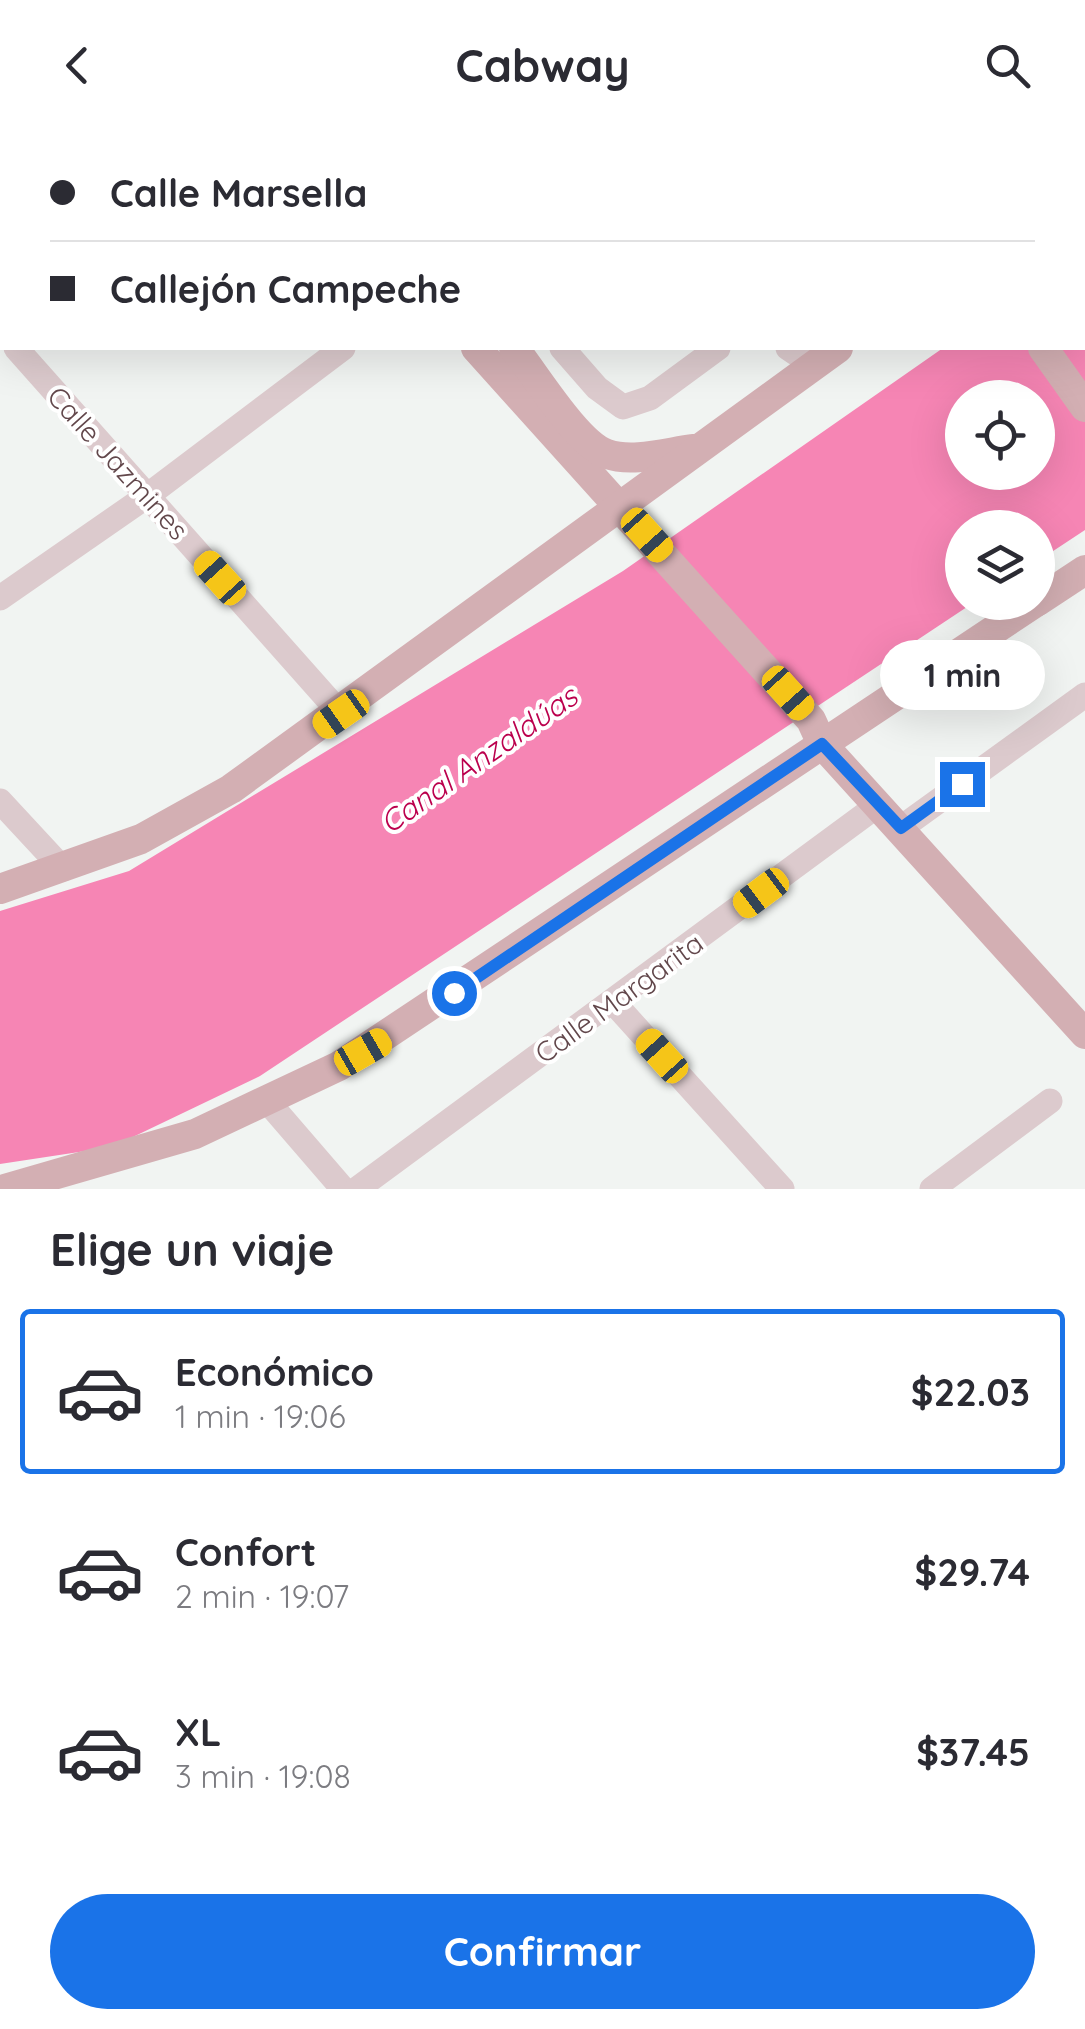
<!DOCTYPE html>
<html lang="es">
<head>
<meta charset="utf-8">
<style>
	:root { --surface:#fff; --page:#f2f2f3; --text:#2b2b33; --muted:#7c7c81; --line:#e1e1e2; --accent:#1a73e8 }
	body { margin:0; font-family:Quicksand,sans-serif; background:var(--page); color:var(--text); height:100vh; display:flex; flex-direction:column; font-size:38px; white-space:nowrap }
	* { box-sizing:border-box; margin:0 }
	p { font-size:32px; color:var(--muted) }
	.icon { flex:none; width:55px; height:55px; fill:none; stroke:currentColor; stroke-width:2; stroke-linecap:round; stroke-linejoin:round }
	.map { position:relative; height:1059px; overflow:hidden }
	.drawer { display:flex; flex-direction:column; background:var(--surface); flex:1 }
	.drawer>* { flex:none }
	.banner { position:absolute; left:0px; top:0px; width:1085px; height:220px; box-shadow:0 10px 40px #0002; display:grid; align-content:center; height:220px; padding:0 50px; background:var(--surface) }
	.fabs { position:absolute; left:945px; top:250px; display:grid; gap:20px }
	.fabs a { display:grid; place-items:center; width:110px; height:110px; border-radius:50%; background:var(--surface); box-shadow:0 10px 40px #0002; font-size:50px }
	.end { position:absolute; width:45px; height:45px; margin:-22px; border:12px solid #1a73e8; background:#fff; box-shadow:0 0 0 5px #fff }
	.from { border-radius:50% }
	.bubble { position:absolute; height:70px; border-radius:35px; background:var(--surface); box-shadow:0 10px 40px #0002; font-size:32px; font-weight:800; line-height:70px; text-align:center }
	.car { position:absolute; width:30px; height:60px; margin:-30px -15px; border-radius:12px; box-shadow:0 0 8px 2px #0007; background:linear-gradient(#f5c518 24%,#345 0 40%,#f5c518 0 76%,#345 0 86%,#f5c518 0) }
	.banner b { display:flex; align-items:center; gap:35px; height:95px; font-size:38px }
	.banner b+b { border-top:2px solid var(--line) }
	.banner i { width:25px; height:25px; background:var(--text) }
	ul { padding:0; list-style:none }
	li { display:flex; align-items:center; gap:30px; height:165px; margin:0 20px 15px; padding:0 30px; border:5px solid transparent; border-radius:10px }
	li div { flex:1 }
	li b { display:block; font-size:38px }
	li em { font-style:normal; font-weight:800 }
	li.current { border-color:var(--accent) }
	li>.icon { width:90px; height:90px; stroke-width:1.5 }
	h2 { padding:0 50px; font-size:45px; line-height:120px }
	.cta { display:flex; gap:20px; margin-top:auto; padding:20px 50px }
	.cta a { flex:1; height:115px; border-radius:60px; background:var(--accent); color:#fff; font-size:40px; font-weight:800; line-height:115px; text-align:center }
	header { display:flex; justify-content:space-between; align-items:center; height:130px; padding:0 50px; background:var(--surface); font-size:45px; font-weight:800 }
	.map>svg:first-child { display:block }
</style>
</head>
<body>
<header><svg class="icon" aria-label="back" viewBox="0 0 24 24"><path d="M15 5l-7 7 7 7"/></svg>Cabway<svg class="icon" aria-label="search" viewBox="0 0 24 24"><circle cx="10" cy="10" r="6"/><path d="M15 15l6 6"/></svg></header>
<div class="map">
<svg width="1085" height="1059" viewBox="0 0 1085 1059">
	<rect width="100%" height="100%" fill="#f1f4f2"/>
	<path fill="#f685b4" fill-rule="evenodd" d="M1085 118V400L1038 431V398H962V472L973 473 260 946 112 1017 0 1034V781L129 741 623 441 943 218H1082ZM962 268H1038V342H962Z"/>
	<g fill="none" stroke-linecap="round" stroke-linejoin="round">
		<g stroke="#dccacd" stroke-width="25">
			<polyline points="253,0 255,2"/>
			<polyline points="94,2 97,0"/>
			<polyline points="523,2 527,0"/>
			<polyline points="0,79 2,77"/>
			<polyline points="0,200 2,203"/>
			<polyline points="16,218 341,584"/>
			<polyline points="562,218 597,258 623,277 650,268 718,218"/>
			<polyline points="788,218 813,235"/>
			<polyline points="0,468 147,366 343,218"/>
			<polyline points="0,671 63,739"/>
			<polyline points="901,698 1085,565"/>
			<polyline points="614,873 782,1059"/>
			<polyline points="268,972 343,1059"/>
			<polyline points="357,1059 878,675"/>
			<polyline points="932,1059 1050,971"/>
		</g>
		<g stroke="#d3afb3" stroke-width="30">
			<polyline points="361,0 362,2"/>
			<polyline points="869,0 871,2"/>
			<polyline points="1082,45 1085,43"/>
			<polyline points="476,218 811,590 822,614 1085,904"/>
			<path d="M514 218C535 244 577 314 607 324 633 333 668 322 694 319"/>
			<polyline points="1043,218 1085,277"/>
			<polyline points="1038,471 1085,440"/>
			<polyline points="0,759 141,709 231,659 838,218"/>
			<polyline points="5,1059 195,1004 339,936 1036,472"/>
		</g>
	</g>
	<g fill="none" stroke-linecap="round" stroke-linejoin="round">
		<polyline stroke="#1a73e8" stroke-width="12" points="454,863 822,614 901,698 962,654"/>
	</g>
	<g text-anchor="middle" stroke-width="8" stroke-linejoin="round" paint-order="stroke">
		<g font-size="28" fill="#62474b" stroke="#fff">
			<text transform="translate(118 333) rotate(48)" y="10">Calle Jazmines</text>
			<text transform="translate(619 868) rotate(-36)" y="10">Calle Margarita</text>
		</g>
		<g font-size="30" font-style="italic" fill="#bb004d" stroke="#fff">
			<text transform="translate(479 630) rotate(-35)" y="10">Canal Anzaldúas</text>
		</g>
	</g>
</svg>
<div class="fabs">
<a><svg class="icon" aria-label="locate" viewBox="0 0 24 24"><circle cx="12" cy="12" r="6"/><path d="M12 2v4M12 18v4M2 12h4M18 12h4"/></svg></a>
<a><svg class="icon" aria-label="layers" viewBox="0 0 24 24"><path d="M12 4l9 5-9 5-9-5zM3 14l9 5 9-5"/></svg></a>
</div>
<i class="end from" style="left:454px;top:863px"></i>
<i class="end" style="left:962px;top:654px"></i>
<div class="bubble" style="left:880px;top:510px;width:165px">1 min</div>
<i class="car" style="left:647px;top:405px;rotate:138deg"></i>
<i class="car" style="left:220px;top:448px;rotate:318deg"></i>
<i class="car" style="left:788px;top:563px;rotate:138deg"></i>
<i class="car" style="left:341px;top:584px;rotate:235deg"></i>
<i class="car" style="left:761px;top:763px;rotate:233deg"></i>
<i class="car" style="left:363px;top:922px;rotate:60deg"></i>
<i class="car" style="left:662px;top:926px;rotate:318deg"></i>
<div class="banner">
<b><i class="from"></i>Calle Marsella</b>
<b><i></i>Callejón Campeche</b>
</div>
</div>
<section class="drawer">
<h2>Elige un viaje</h2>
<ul>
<li class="current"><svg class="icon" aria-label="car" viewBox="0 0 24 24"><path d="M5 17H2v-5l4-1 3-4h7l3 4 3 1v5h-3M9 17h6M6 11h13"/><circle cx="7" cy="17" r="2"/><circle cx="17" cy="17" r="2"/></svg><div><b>Económico</b><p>1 min · 19:06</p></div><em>$22.03</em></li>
<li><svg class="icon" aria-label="car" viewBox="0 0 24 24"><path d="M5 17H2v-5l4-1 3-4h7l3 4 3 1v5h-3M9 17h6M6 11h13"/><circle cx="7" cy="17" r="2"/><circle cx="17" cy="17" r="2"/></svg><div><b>Confort</b><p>2 min · 19:07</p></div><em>$29.74</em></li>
<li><svg class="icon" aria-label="car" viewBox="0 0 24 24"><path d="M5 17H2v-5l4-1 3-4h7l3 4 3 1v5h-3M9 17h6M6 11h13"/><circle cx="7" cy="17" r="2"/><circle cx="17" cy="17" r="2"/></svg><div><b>XL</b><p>3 min · 19:08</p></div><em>$37.45</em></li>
</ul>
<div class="cta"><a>Confirmar</a></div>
</section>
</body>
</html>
